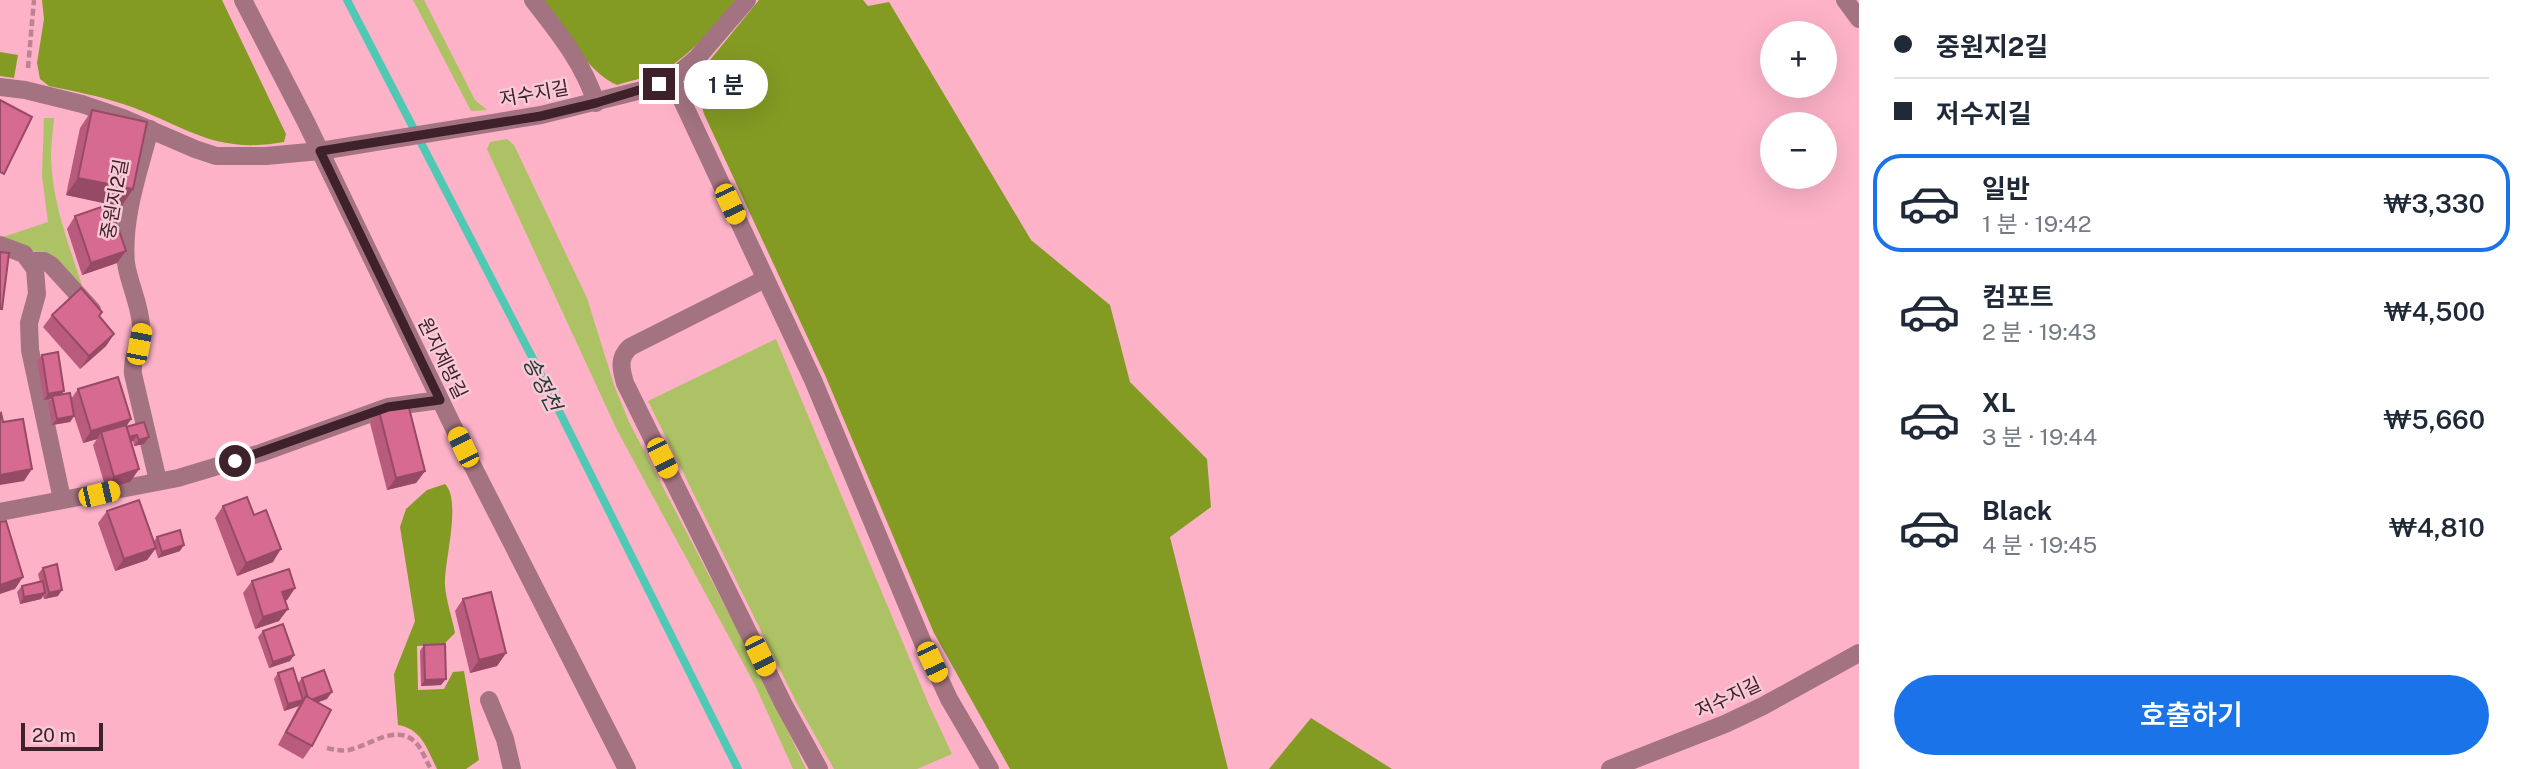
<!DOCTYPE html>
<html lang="ko">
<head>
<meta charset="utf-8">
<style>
	:root { --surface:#fff; --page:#f2f2f3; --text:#1f2937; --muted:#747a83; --line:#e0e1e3; --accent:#1a73e8 }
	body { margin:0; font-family:"Public Sans","Noto Sans KR",sans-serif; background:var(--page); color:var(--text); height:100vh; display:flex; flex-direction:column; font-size:26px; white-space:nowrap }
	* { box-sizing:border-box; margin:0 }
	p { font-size:23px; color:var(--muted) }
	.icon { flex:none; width:38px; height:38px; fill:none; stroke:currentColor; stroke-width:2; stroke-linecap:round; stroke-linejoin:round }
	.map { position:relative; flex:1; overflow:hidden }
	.drawer { display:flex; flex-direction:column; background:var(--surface); width:665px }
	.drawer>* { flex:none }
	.guide { display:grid; align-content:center; height:154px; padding:0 35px; background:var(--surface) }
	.fabs { position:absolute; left:1760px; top:21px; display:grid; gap:14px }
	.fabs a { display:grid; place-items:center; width:77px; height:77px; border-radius:50%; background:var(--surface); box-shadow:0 7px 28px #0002; font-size:35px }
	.scale { position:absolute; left:21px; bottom:18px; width:82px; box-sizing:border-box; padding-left:7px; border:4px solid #3e212a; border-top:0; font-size:19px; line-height:24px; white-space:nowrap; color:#3e212a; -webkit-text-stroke:5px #f8c9d6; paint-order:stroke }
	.end { position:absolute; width:32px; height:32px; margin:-16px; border:9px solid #3e212a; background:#fff; box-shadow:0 0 0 4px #fff }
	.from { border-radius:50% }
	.bubble { position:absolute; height:49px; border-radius:24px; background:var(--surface); box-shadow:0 7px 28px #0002; font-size:23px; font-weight:600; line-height:49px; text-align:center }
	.car { position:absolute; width:21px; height:42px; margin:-21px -10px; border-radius:9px; box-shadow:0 0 5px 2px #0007; background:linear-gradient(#f5c518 24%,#345 0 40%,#f5c518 0 76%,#345 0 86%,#f5c518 0) }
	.guide b { display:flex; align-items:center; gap:24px; height:66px; font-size:26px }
	.guide b+b { border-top:2px solid var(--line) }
	.guide i { width:18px; height:18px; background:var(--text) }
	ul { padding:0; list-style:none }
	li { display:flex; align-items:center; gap:21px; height:98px; margin:0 14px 10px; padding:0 21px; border:4px solid transparent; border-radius:28px }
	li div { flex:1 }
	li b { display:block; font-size:26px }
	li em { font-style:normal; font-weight:600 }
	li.active { border-color:var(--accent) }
	li>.icon { width:63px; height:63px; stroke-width:1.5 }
	.primary-button { display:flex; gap:14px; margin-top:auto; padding:14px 35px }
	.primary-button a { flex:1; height:80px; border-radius:42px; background:var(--accent); color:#fff; font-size:28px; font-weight:600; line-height:80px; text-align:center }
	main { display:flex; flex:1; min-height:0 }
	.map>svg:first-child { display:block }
</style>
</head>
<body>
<main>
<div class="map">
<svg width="1859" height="769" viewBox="0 0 1859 769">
	<rect width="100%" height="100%" fill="#fdb2c8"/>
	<g fill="#adc264">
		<polygon points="413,0 424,0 475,100 487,110 471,111"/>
		<path d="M44 118H54C53 131 51 144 51 157 52 201 68 243 82 285L77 284 49 257 0 238 48 222 42 176Z"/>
		<polygon points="507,139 514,145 587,298 614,385 629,422 763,679 806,769 793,769 755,685 617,430 487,149 490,142"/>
		<polygon points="776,339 929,705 952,754 917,769 834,769 795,700 648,401"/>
	</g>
	<g fill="#849b23">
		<path d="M42 0H222L286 134 284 142C212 155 186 125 123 104 99 96 73 91 49 86L40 79 37 63 44 19Z"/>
		<path d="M542 0H737C726 19 684 59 665 70 651 77 632 80 617 85 587 72 562 27 542 0Z"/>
		<polygon points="759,0 863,0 868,6 889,2 1031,240 1110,305 1130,382 1207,459 1211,507 1170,537 1228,769 1010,769 934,633 825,375 704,114 698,92 701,71"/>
		<polygon points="0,52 18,55 14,78 0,76"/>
		<path d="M445 484C462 501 444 561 445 585 446 601 452 617 455 633L443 645 417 646 418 690 444 689 453 672 464 671 479 760 466 769H437C427 749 422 729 398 725L394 674 415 621 400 527 406 509 427 490Z"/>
		<polygon points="1311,718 1392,769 1269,769"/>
	</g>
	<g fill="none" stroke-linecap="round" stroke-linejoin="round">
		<polyline stroke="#4fc9b4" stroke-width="8" points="347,0 532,357 738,769"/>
		<g stroke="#bd8293" stroke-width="4.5" stroke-dasharray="7 3.5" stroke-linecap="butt">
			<polyline points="28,68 34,0"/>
			<path d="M327 748C335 750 341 751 349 750 371 745 398 722 417 744 423 751 426 761 431 769"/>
		</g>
		<g stroke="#a37381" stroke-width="18">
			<polyline points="243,0 306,122 463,447 627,769"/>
			<path d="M533 0C558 32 584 64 596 103"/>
			<polyline points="1845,0 1859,19"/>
			<polyline points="672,79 813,380 923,643 949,699 990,769"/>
			<polyline points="0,87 25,90 82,104 123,118 195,149 216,156 266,156 320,151 541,115 646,89 672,79 697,58 747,0"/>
			<path d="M150 129C139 171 122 218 126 263 129 284 140 304 141 326 142 343 131 356 133 374L158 481"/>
			<polyline points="0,245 24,254 35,269 37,294 29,323 30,350 62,499"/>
			<polyline points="30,261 44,261 51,265 92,310"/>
			<path d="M765 279 630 347C618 358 621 369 625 383L784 705 819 769"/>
			<polyline points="0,512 178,478 261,453 388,407 440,400"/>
			<polyline points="489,700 505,739 512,769"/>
			<polyline points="1610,769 1725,724 1763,706 1859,653"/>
		</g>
	</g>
	<g fill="#b95b7c">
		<polygon points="92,110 133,189 121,207 110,204 117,263 82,275 67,229 75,216 110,204 66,195 80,128"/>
		<polygon points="102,312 99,317 114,334 106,346 80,369 43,327 52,315"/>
		<polygon points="42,355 62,394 71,399 78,389 131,419 126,427 144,422 144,444 134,446 133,441 130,442 139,469 130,482 106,489 93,445 97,439 83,443 74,416 70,422 52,425 48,402 51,399 44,400 37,361"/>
		<polygon points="379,411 425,471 416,483 387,490 370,423"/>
		<polygon points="223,506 273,562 237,576 215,518"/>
		<polygon points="107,511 154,541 157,537 180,551 158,558 155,549 147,560 115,571 98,523"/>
		<polygon points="43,568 58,596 44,599 43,596 41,599 20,604 17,592 22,586 40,582 38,574"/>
		<polygon points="252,581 295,588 287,600 285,601 279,621 255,629 243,593"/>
		<polygon points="463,599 506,653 497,666 470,673 455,611"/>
		<polygon points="263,631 294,655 290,661 269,668 258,637"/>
		<polygon points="424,645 441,685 421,686 420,651"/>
		<polygon points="278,673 298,683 302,678 327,699 317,702 312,746 303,759 278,745 297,709 303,701 299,706 284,711 274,679"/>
	</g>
	<g fill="#964a65">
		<polygon points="78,178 133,189 121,207 66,195"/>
		<polygon points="126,251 117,263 82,275 91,263"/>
		<polygon points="114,334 106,346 80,369 89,356"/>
		<polygon points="64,391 60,397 52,396 51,399 44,400 48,394"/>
		<polygon points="74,416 70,422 52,425 57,419"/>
		<polygon points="131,419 125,428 101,432 97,439 83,443 91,431"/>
		<polygon points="137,435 133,441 123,444 127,437"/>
		<polygon points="149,437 144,444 134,446 139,440"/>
		<polygon points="32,469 24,481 0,485 0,475"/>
		<polygon points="139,469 130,482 106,489 114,477"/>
		<polygon points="425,471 416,483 387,490 396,478"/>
		<polygon points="184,545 180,551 158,558 162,552"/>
		<polygon points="156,548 147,560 115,571 124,559"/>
		<polygon points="281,549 273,562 237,576 246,563"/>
		<polygon points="23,577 15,589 0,594 0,585"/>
		<polygon points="295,588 287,600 274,604 282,592"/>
		<polygon points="62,590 58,596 44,599 49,593"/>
		<polygon points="45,593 41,599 20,604 24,597"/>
		<polygon points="288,609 279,621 255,629 263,617"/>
		<polygon points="506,653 497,666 470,673 479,660"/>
		<polygon points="294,655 290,661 269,668 273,662"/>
		<polygon points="446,679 441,685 421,686 425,680"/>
		<polygon points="332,692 327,699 305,707 309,700"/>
		<polygon points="303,700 299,706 284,711 288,704"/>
	</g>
	<g fill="#d76a90" stroke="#964a65" stroke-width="2">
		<polygon points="0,100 32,117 4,174 0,172"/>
		<polygon points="92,110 147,122 133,189 78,178"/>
		<polygon points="110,204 126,251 91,263 75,216"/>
		<polygon points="0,252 9,253 2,309 0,309"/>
		<polygon points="81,288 102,312 99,316 114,334 89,356 52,315"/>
		<polygon points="58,352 64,391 48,394 42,355"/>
		<polygon points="118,377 131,419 91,431 78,389"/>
		<polygon points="70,393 74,416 57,419 52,396"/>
		<polygon points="408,404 425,471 396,478 379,411"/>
		<polygon points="1,413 3,422 23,419 32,469 0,475 0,414"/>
		<polygon points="144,422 149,437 139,440 137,435 129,437 126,427"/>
		<polygon points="126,425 139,469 114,477 101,432"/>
		<polygon points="247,497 254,515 266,510 281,549 246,563 223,506"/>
		<polygon points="139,500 156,548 124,559 107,511"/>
		<polygon points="6,521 23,577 0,585 0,522"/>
		<polygon points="180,530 184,545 162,552 157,537"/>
		<polygon points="57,564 62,590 49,593 43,568"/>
		<polygon points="289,569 295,588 282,592 288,609 263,617 252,581"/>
		<polygon points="43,581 45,593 24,597 22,586"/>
		<polygon points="491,592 506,653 479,660 463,599"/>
		<polygon points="283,624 294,655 273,662 263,631"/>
		<polygon points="445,644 446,679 425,680 424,645"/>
		<polygon points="293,668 303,700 288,704 278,673"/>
		<polygon points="324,670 332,692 311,700 308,698 302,678"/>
		<polygon points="306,696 331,710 312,746 286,732"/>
	</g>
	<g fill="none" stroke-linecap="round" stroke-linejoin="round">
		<polyline stroke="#3e212a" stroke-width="9" points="235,461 388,407 440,400 320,151 541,116 596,103 659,84"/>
	</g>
	<g text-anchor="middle" stroke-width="5" stroke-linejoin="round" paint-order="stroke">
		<g font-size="19" fill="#3e212a" stroke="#f8c9d6">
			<text transform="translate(534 93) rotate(-10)" y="7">저수지길</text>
			<text transform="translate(114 199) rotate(-80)" y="7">중원지2길</text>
			<text transform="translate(443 358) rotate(64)" y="7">원지제방길</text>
			<text transform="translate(1728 697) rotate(-25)" y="7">저수지길</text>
		</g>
		<g font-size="21" font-style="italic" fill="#203b35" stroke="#f8c9d6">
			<text transform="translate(542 384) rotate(63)" y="7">송정천</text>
		</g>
	</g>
</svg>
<div class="fabs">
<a>+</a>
<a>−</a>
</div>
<div class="scale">20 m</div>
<i class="end from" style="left:235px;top:461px"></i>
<i class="end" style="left:659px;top:84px"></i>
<div class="bubble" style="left:684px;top:60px;width:84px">1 분</div>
<i class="car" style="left:730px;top:204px;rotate:155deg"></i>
<i class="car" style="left:139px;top:344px;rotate:11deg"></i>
<i class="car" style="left:463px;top:447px;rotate:334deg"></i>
<i class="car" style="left:662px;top:458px;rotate:154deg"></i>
<i class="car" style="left:99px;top:494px;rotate:77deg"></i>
<i class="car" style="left:760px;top:656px;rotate:154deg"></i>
<i class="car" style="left:932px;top:662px;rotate:155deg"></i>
</div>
<section class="drawer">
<div class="guide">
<b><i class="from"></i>중원지2길</b>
<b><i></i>저수지길</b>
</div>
<ul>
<li class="active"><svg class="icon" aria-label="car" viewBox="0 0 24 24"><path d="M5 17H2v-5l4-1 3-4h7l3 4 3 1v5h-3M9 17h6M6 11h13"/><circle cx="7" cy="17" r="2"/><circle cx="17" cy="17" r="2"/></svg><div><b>일반</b><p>1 분 · 19:42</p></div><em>₩3,330</em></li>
<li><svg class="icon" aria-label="car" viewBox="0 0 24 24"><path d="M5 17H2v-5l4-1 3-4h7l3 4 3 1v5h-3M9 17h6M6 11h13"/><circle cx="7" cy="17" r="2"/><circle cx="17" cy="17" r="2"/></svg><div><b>컴포트</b><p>2 분 · 19:43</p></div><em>₩4,500</em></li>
<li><svg class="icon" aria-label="car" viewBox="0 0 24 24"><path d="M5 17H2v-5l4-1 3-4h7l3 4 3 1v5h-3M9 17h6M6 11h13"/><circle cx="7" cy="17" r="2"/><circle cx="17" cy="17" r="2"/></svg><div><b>XL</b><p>3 분 · 19:44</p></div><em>₩5,660</em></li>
<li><svg class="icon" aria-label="car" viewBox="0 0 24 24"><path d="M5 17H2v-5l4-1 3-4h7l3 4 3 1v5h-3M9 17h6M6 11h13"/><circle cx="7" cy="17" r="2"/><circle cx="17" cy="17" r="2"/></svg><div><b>Black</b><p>4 분 · 19:45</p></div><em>₩4,810</em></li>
</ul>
<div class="primary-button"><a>호출하기</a></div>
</section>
</main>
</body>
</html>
